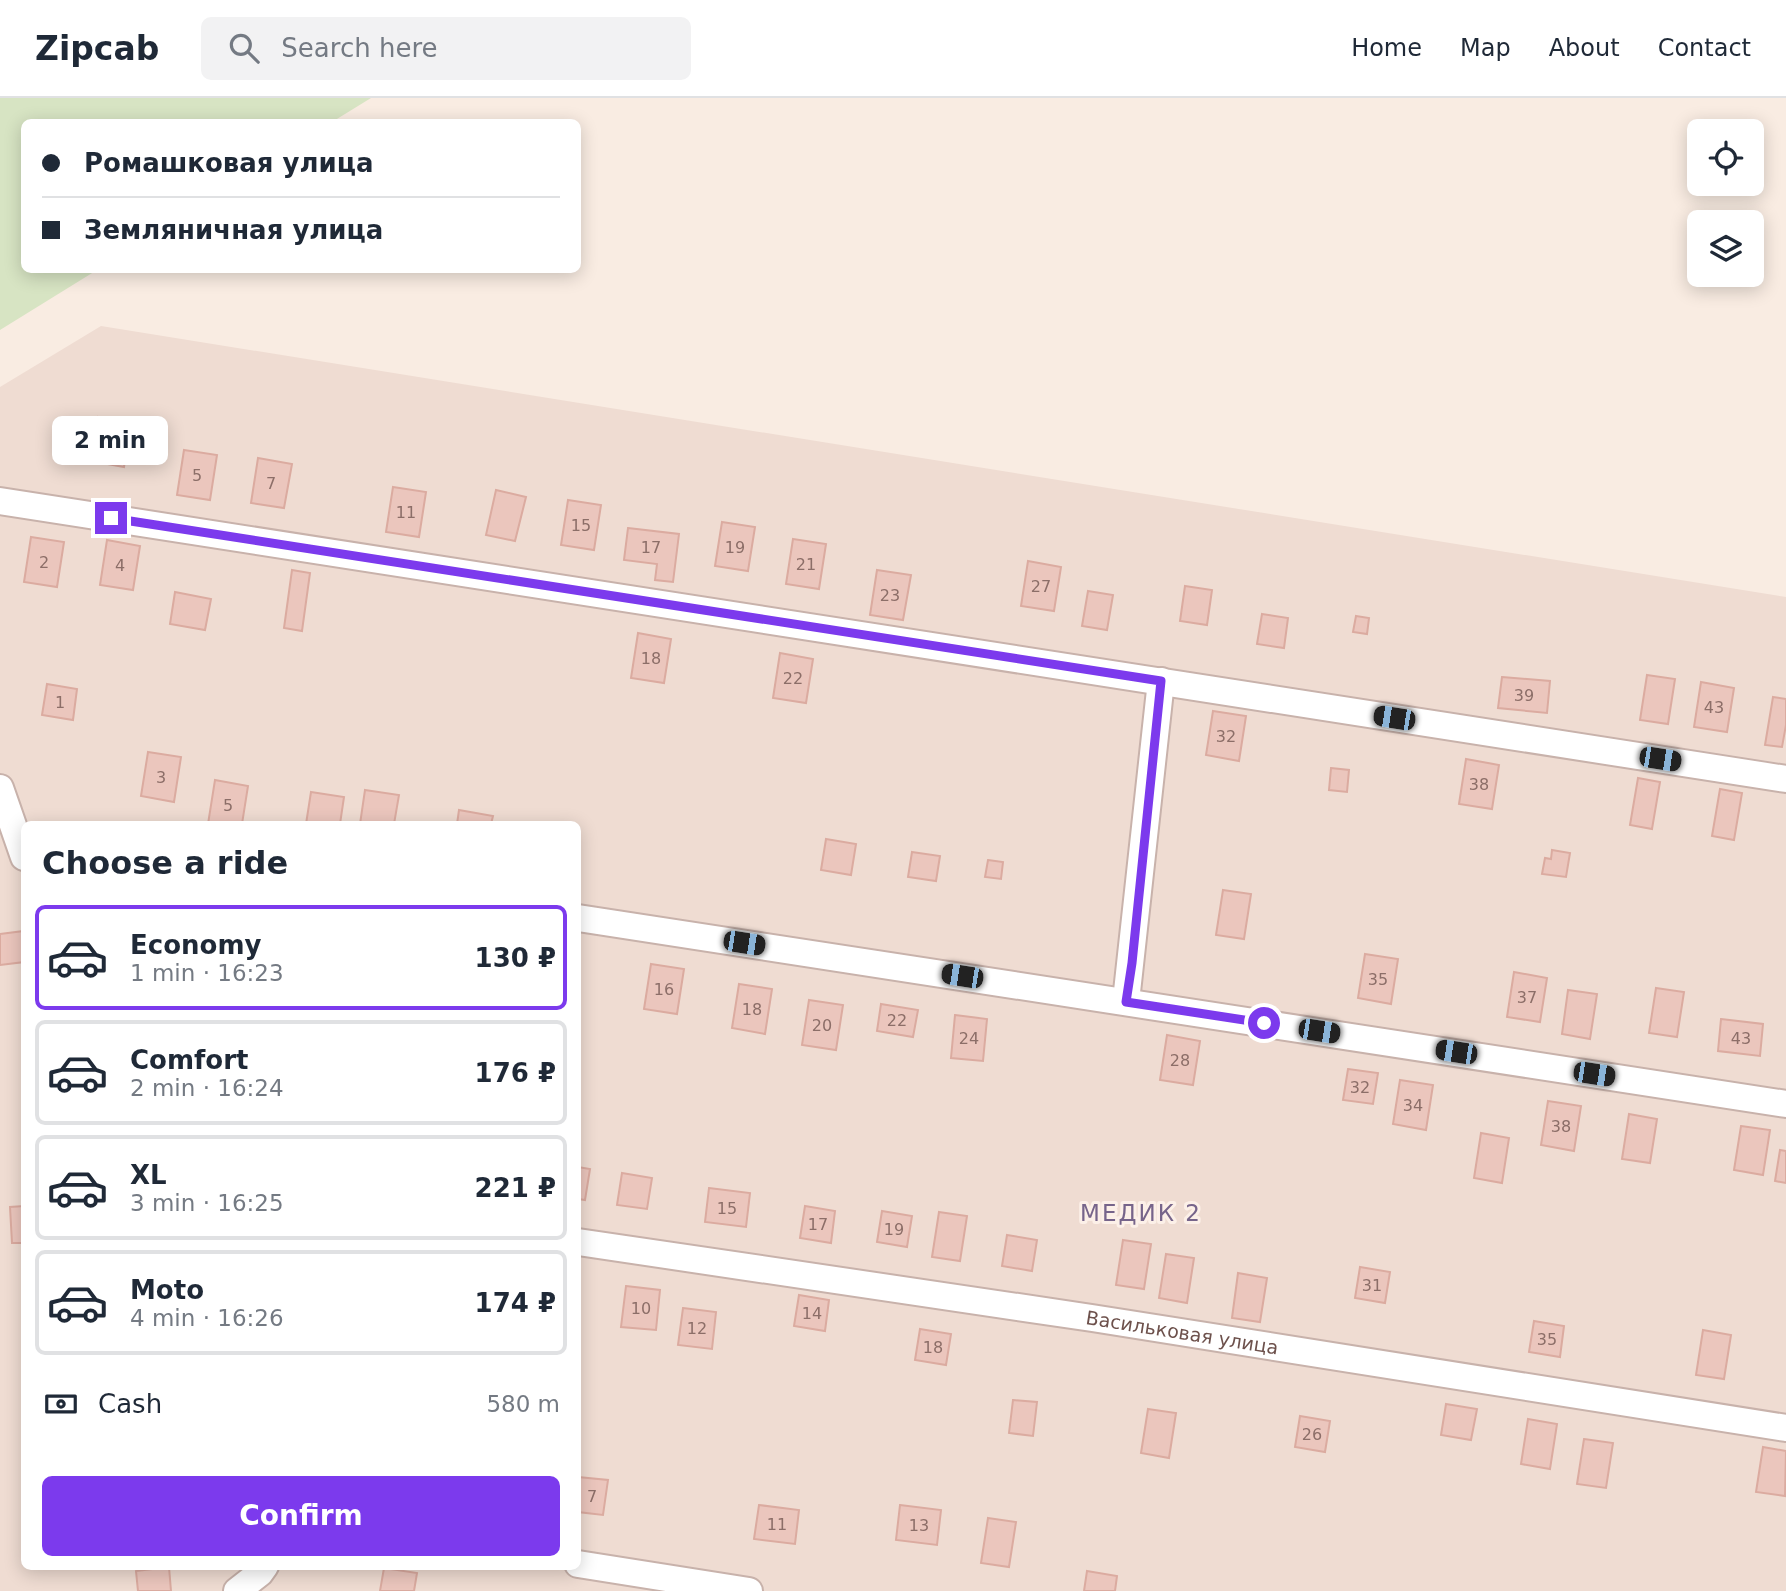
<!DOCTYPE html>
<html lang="en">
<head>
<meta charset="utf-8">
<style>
	:root { --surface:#fff; --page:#f2f2f3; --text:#1f2937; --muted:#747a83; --line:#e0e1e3; --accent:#7c3aed }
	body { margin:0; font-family:"DejaVu Sans",sans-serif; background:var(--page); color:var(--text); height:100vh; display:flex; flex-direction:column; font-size:26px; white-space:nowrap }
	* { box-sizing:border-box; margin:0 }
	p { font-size:23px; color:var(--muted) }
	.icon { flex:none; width:38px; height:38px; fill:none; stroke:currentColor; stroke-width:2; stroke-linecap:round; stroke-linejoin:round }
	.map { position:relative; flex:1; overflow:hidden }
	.drawer { position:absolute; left:21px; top:723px; width:560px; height:749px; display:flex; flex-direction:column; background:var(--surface); border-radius:10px; box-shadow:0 4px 18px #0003 }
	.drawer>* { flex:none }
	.banner { position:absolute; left:21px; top:21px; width:560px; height:154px; border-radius:10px; box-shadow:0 4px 18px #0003; display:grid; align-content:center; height:154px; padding:0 21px; background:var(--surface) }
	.buttons { position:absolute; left:1687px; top:21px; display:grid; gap:14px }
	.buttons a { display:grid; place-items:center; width:77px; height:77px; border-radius:10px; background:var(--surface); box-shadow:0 4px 18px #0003; font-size:35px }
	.end { position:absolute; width:32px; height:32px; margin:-16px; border:9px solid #7c3aed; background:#fff; box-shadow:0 0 0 4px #fff }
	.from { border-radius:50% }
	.bubble { position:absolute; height:49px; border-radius:10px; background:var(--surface); box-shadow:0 4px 18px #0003; font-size:23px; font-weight:800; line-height:49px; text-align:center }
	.car { position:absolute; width:21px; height:42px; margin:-21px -10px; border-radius:9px; box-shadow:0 0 5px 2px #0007; background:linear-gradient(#222 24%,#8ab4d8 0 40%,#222 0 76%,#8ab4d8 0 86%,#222 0) }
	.banner b { display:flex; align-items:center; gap:24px; height:66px; font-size:26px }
	.banner b+b { border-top:2px solid var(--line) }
	.banner i { width:18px; height:18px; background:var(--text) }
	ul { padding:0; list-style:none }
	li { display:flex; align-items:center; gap:21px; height:105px; margin:0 14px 10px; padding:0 7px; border:4px solid var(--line); border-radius:10px }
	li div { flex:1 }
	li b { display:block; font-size:26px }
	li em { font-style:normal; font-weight:800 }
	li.current { border-color:var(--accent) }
	li>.icon { width:63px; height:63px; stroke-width:1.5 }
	h2 { padding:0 21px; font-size:32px; line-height:84px }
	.pay { display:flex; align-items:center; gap:18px; height:77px; padding:0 21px; font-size:26px }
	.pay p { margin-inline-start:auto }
	.action { display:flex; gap:14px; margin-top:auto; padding:14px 21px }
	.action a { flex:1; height:80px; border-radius:10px; background:var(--accent); color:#fff; font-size:28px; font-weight:800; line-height:80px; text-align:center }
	header { display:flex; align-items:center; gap:42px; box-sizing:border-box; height:98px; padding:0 35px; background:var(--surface); border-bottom:2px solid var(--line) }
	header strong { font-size:33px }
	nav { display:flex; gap:38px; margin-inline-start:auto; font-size:24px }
	.search { width:490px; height:63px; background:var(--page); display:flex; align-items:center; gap:18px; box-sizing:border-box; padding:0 24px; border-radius:10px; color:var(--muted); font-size:26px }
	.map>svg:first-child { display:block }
</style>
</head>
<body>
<header>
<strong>Zipcab</strong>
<div class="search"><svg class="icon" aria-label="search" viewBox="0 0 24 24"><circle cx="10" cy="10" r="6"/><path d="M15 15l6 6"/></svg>Search here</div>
<nav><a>Home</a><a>Map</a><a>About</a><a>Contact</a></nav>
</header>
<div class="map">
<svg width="1786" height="1493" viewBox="0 0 1786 1493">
	<rect width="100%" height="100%" fill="#f9ece2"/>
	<path fill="#efdcd2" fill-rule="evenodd" d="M101 228 1786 499V1493H0V289ZM24 726H578V1468H24Z"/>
	<polygon fill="#d7e4c3" points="0,0 371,0 332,24 24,24 24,172 97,172 0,232"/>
	<g fill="#ebc6bd" stroke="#dbaba0" stroke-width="2">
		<polygon points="98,319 131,324 124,369 91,363"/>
		<polygon points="184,352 217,357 210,402 177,397"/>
		<polygon points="258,360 292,366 284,410 251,405"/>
		<polygon points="393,389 426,394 419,439 386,434"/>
		<polygon points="496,392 526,399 515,443 486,437"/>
		<polygon points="568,402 601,407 594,452 561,447"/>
		<polygon points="722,424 755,429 748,473 715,468"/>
		<polygon points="628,430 679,436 673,484 655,482 657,466 624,462"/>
		<polygon points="31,439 64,444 57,489 24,484"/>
		<polygon points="793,441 826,446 819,491 786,486"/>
		<polygon points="107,442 140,448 133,492 100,487"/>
		<polygon points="1028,463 1061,469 1054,513 1021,508"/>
		<polygon points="292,472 310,475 302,533 284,530"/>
		<polygon points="877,472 911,477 903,522 870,517"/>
		<polygon points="1185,488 1212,492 1207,527 1180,523"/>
		<polygon points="1088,493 1113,497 1107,532 1082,528"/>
		<polygon points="175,494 211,501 205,532 170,526"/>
		<polygon points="1262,516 1288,520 1284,550 1257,546"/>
		<polygon points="1356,518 1369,520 1367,536 1353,534"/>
		<polygon points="638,535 671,541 664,585 631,580"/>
		<polygon points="780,555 813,561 806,605 773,600"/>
		<polygon points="1647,577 1675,581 1668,626 1640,622"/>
		<polygon points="1502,579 1550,583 1547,615 1498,610"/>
		<polygon points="1701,584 1734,590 1727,634 1694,629"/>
		<polygon points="47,586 77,591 73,622 42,617"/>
		<polygon points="1773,599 1786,601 1786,627 1782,649 1765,647"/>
		<polygon points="1213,613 1246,618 1239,663 1206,657"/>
		<polygon points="148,654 181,659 174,704 141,698"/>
		<polygon points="1466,661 1499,667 1492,711 1459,706"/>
		<polygon points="1331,670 1349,672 1347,694 1329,692"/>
		<polygon points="1638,680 1660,684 1652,731 1630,727"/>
		<polygon points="215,682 248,688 242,726 208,726"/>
		<polygon points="1720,691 1742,695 1734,742 1712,738"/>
		<polygon points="365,692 399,697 394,726 360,726"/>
		<polygon points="311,694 344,699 340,726 306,726"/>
		<polygon points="459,712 493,718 491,726 457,726"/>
		<polygon points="826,741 856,746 851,777 821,772"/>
		<polygon points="1552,752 1570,755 1566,779 1542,776 1545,760 1551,761"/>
		<polygon points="912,754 940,758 936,783 908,779"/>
		<polygon points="988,762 1003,764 1001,781 985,779"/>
		<polygon points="1223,792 1251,796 1244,841 1216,837"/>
		<polygon points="24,833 24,864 0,867 0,836"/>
		<polygon points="1365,856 1398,861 1391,906 1358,900"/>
		<polygon points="651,866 684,871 677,916 644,911"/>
		<polygon points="1514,874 1547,880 1540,924 1507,919"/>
		<polygon points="739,886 772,891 765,936 732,930"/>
		<polygon points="1656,890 1684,894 1677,939 1649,935"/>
		<polygon points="1568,892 1597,896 1590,941 1562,936"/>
		<polygon points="809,902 843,907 836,952 802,947"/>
		<polygon points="881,906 918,912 913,939 877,933"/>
		<polygon points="955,917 987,921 983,963 951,960"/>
		<polygon points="1721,921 1763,926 1760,958 1718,953"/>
		<polygon points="1167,937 1200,943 1193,987 1160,982"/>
		<polygon points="1348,971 1378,975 1373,1006 1343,1002"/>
		<polygon points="1400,982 1433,987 1426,1032 1393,1026"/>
		<polygon points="1548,1003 1581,1008 1574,1053 1541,1047"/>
		<polygon points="1629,1016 1657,1021 1650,1065 1622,1061"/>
		<polygon points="1741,1028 1770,1032 1763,1077 1734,1072"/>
		<polygon points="1481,1035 1509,1040 1502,1085 1474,1080"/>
		<polygon points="1780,1052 1786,1053 1786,1085 1775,1083"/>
		<polygon points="578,1069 590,1071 585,1102 578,1101"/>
		<polygon points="622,1075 652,1080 647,1111 617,1107"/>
		<polygon points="709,1090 750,1095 746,1129 705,1124"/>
		<polygon points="24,1108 24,1145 12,1145 10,1109"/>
		<polygon points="805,1108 835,1113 831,1145 800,1140"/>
		<polygon points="882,1113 912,1118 907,1149 877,1144"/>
		<polygon points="939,1114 967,1118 960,1163 932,1159"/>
		<polygon points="1007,1137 1037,1142 1032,1173 1002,1168"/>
		<polygon points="1123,1142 1151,1146 1144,1191 1116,1187"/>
		<polygon points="1166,1156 1194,1160 1187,1205 1159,1200"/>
		<polygon points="1360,1169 1390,1174 1385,1205 1355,1200"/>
		<polygon points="1238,1175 1267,1180 1260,1224 1232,1220"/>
		<polygon points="626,1188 660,1192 656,1232 621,1229"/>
		<polygon points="799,1197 829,1202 825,1233 794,1228"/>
		<polygon points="683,1210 716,1214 712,1251 678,1247"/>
		<polygon points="1534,1223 1564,1228 1560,1259 1529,1254"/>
		<polygon points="920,1231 951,1236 946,1267 915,1262"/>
		<polygon points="1703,1232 1731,1237 1724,1281 1696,1277"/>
		<polygon points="1013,1302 1037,1304 1033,1338 1009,1335"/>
		<polygon points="1446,1306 1477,1311 1471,1342 1441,1337"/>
		<polygon points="1148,1311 1176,1315 1169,1360 1141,1355"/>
		<polygon points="1300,1318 1330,1323 1325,1354 1295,1349"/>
		<polygon points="1528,1321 1557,1326 1550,1371 1521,1366"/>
		<polygon points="1584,1341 1613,1345 1606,1390 1577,1386"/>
		<polygon points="1763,1349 1786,1353 1785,1398 1756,1394"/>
		<polygon points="578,1379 608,1382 603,1417 578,1414"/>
		<polygon points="759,1407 799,1412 795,1446 754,1441"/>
		<polygon points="900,1407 941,1412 937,1447 896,1442"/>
		<polygon points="988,1420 1016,1424 1009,1469 981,1465"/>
		<polygon points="169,1469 171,1493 138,1493 136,1473"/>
		<polygon points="384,1470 417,1475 414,1493 380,1493"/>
		<polygon points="1087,1473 1117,1478 1115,1493 1084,1493"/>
	</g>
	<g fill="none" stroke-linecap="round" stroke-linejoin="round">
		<g stroke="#c8b2ab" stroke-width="30">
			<g id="minor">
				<polyline points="0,403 1786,681"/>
				<polyline points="0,690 24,759"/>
				<polyline points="578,820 1786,1006"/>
				<polyline points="1126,903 1161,583"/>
				<path id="s1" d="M578 1144 1092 1220 1786 1330"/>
				<polyline points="578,1466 749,1493"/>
				<polyline points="237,1493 260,1475 265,1468"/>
			</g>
		</g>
		<use href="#minor" stroke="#fff" stroke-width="26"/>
	</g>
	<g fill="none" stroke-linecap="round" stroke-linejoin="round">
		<polyline stroke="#7c3aed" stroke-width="9" points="111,420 1161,583 1132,865 1126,904 1264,925"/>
	</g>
	<g text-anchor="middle" stroke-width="6" stroke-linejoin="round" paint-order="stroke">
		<g font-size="16" fill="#8c6e68">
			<text x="197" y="383">5</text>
			<text x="271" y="391">7</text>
			<text x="406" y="420">11</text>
			<text x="581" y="433">15</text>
			<text x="651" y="455">17</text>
			<text x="735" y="455">19</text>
			<text x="44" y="470">2</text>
			<text x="806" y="472">21</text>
			<text x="120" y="473">4</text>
			<text x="1041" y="494">27</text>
			<text x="890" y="503">23</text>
			<text x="651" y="566">18</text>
			<text x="793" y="586">22</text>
			<text x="1524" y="603">39</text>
			<text x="60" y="610">1</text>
			<text x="1714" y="615">43</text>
			<text x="1226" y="644">32</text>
			<text x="161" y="685">3</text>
			<text x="1479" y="692">38</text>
			<text x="228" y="713">5</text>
			<text x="1378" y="887">35</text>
			<text x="664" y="897">16</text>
			<text x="1527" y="905">37</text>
			<text x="752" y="917">18</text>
			<text x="897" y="928">22</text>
			<text x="822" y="933">20</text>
			<text x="969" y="946">24</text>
			<text x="1741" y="946">43</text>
			<text x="1180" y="968">28</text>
			<text x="1360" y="995">32</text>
			<text x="1413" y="1013">34</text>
			<text x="1561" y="1034">38</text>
			<text x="727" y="1116">15</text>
			<text x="818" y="1132">17</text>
			<text x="894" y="1137">19</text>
			<text x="1372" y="1193">31</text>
			<text x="641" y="1216">10</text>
			<text x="812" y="1221">14</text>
			<text x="697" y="1236">12</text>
			<text x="1547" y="1247">35</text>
			<text x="933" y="1255">18</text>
			<text x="1312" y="1342">26</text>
			<text x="592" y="1404">7</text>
			<text x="777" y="1432">11</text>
			<text x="919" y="1433">13</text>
		</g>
		<g font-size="19" fill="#6d514c" stroke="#fcf0e8">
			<text dy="7" stroke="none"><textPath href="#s1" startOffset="611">Васильковая улица</textPath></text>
		</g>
		<g font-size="23" letter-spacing="2" fill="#76648a" stroke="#fcf0e8">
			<text x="1141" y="1123">МЕДИК 2</text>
		</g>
	</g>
</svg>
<div class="buttons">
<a><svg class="icon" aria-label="locate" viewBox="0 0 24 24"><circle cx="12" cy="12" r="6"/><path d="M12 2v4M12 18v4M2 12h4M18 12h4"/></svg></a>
<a><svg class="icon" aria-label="layers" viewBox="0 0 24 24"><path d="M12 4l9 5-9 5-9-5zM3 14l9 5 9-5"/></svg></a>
</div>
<i class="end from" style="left:1264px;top:925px"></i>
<i class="end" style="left:111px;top:420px"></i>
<div class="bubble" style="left:52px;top:318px;width:116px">2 min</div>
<i class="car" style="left:1394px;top:620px;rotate:279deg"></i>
<i class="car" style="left:1660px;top:661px;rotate:99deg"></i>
<i class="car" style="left:744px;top:845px;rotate:99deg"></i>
<i class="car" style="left:962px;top:878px;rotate:279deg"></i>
<i class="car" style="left:1319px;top:933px;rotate:99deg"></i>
<i class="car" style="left:1456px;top:954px;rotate:279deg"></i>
<i class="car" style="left:1594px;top:976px;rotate:99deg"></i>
<div class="banner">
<b><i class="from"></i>Ромашковая улица</b>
<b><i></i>Земляничная улица</b>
</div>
<section class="drawer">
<h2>Choose a ride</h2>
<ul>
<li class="current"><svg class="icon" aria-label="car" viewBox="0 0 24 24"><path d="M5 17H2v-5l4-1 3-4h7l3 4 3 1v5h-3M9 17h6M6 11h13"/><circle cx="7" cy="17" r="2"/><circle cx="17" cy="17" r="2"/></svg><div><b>Economy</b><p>1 min · 16:23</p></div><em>130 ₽</em></li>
<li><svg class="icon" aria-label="car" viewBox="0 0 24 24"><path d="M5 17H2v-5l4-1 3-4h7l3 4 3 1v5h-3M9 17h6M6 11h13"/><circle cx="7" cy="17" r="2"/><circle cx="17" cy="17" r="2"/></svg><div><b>Comfort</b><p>2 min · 16:24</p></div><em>176 ₽</em></li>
<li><svg class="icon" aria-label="car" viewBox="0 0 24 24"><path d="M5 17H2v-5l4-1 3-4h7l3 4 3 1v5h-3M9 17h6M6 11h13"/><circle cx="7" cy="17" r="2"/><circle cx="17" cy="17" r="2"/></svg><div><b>XL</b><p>3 min · 16:25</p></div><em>221 ₽</em></li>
<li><svg class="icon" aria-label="car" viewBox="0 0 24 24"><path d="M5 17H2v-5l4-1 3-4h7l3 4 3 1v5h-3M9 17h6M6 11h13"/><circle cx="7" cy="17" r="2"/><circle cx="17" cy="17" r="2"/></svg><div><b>Moto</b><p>4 min · 16:26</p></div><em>174 ₽</em></li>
</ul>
<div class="pay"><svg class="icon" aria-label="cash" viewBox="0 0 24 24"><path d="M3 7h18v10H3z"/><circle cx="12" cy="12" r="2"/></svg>Cash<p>580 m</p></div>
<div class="action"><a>Confirm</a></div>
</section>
</div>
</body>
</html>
